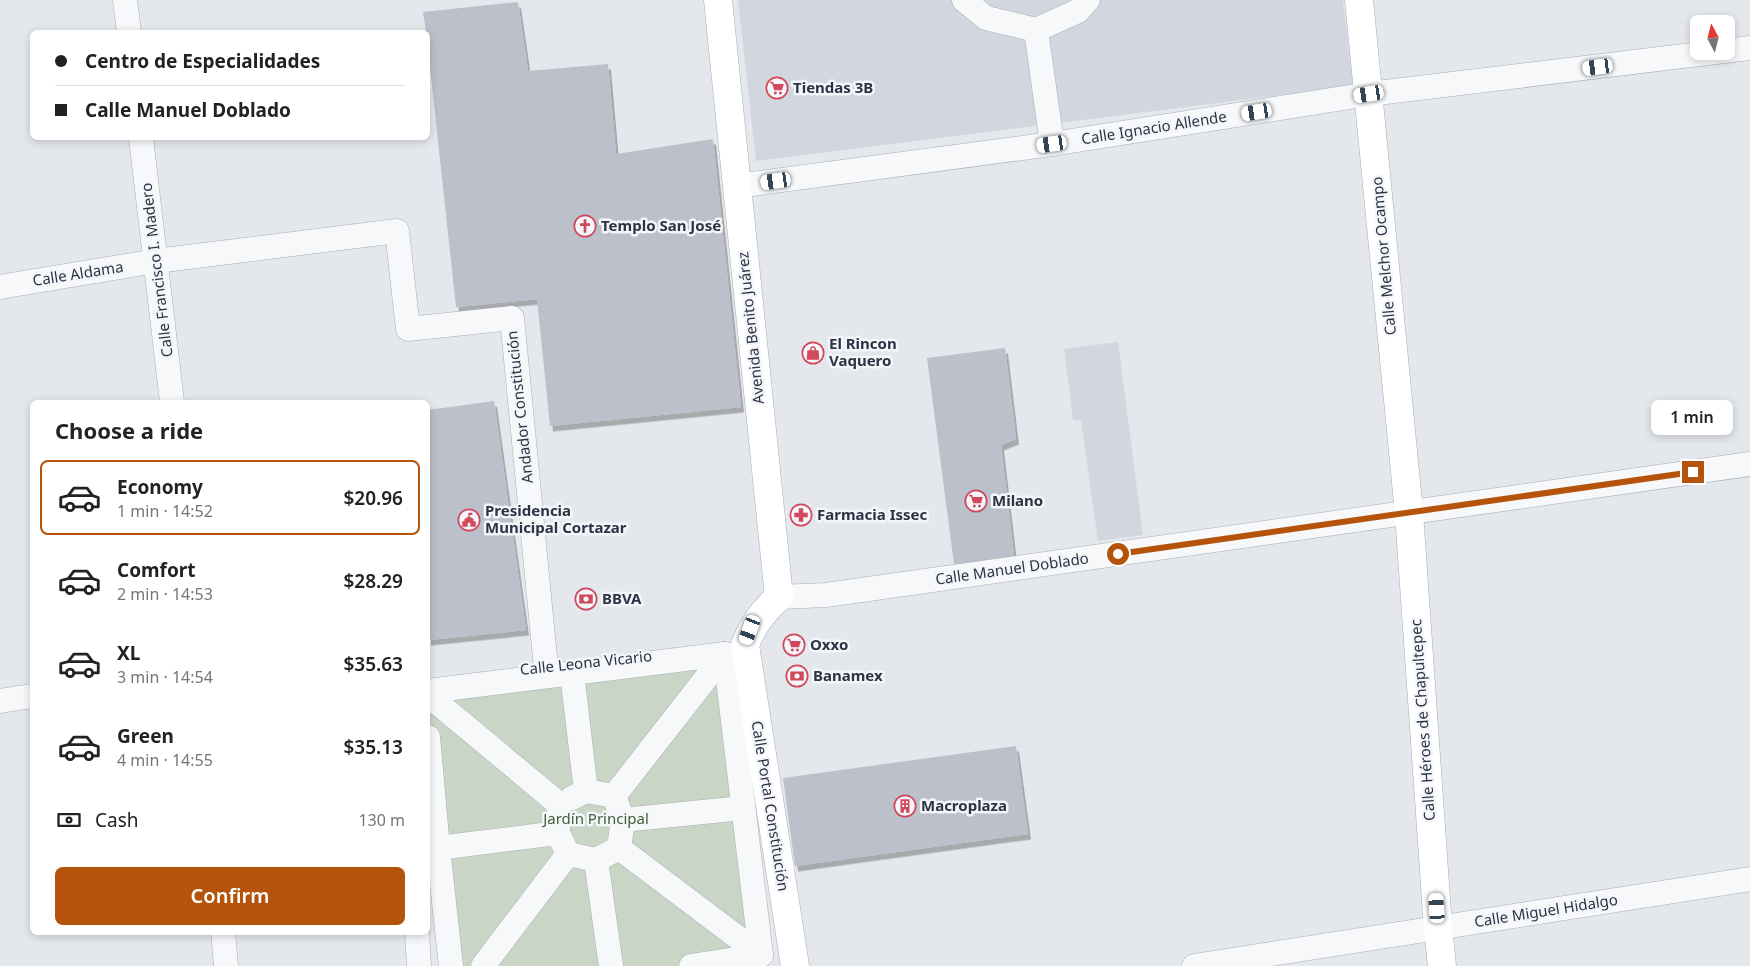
<!DOCTYPE html>
<html lang="en">
<head>
<meta charset="utf-8">
<style>
	:root { --surface:#fff; --page:#f2f2f2; --text:#222; --muted:#767676; --line:#e0e0e0; --accent:#b45309 }
	body { margin:0; font-family:"Noto Sans",sans-serif; background:var(--page); color:var(--text); height:100vh; display:flex; flex-direction:column; font-size:19px; white-space:nowrap }
	* { box-sizing:border-box; margin:0 }
	p { font-size:16px; color:var(--muted) }
	.icon { flex:none; width:28px; height:28px; fill:none; stroke:currentColor; stroke-width:2; stroke-linecap:round; stroke-linejoin:round }
	.map { position:relative; flex:1; overflow:hidden }
	.side { position:absolute; left:30px; top:400px; width:400px; height:535px; display:flex; flex-direction:column; background:var(--surface); border-radius:8px; box-shadow:0 2px 8px #0003 }
	.side>* { flex:none }
	.hud { position:absolute; left:30px; top:30px; width:400px; height:110px; border-radius:8px; box-shadow:0 2px 8px #0003; display:grid; align-content:center; height:110px; padding:0 25px; background:var(--surface) }
	.needle { width:32px; rotate:353deg }
	.tools { position:absolute; left:1690px; top:15px; display:grid; gap:10px }
	.tools a { display:grid; place-items:center; width:45px; height:45px; border-radius:8px; background:var(--surface); box-shadow:0 2px 8px #0003; font-size:25px }
	.end { position:absolute; width:22px; height:22px; margin:-11px; border:6px solid #b45309; background:#fff; box-shadow:0 0 0 2px #fff }
	.from { border-radius:50% }
	.bubble { position:absolute; height:35px; border-radius:8px; background:var(--surface); box-shadow:0 2px 8px #0003; font-size:16px; font-weight:600; line-height:35px; text-align:center }
	.car { position:absolute; width:15px; height:30px; margin:-15px -8px; border-radius:6px; box-shadow:0 0 4px 1px #0007; background:linear-gradient(#fff 24%,#345 0 40%,#fff 0 76%,#345 0 86%,#fff 0) }
	.hud b { display:flex; align-items:center; gap:18px; height:48px; font-size:19px }
	.hud b+b { border-top:1px solid var(--line) }
	.hud i { width:12px; height:12px; background:var(--text) }
	ul { padding:0; list-style:none }
	li { display:flex; align-items:center; gap:15px; height:75px; margin:0 10px 8px; padding:0 15px; border:2px solid transparent; border-radius:8px }
	li div { flex:1 }
	li b { display:block; font-size:19px }
	li em { font-style:normal; font-weight:600 }
	li.on { border-color:var(--accent) }
	li>.icon { width:45px; height:45px; stroke-width:1.5 }
	h2 { padding:0 25px; font-size:22px; line-height:60px }
	.pay { display:flex; align-items:center; gap:12px; height:55px; padding:0 25px; font-size:19px }
	.pay p { margin-inline-start:auto }
	.primary-button { display:flex; gap:10px; margin-top:auto; padding:10px 25px }
	.primary-button a { flex:1; height:58px; border-radius:8px; background:var(--accent); color:#fff; font-size:20px; font-weight:600; line-height:58px; text-align:center }
	.map>svg:first-child { display:block }
</style>
</head>
<body>
<div class="map">
<svg width="1750" height="966" viewBox="0 0 1750 966">
	<defs>
		<filter id="shadow"><feDropShadow dx="3" dy="5.5" stdDeviation="0" flood-color="#0004"/></filter>
	</defs>
	<rect width="100%" height="100%" fill="#e4e7ec"/>
	<g fill="#d2d6de">
		<polygon points="738,0 1343,0 1353,86 756,161"/>
		<polygon points="1118,342 1143,535 1098,541 1081,420 1073,420 1064,349"/>
	</g>
	<polygon fill="#c9d6c5" points="725,654 761,955 691,966 451,966 428,737 428,691"/>
	<g fill="#bbc0ca" filter="url(#shadow)">
		<polygon points="518,2 528,71 608,64 616,154 713,139 741,407 550,426 537,299 456,307 428,49 428,32 426,32 423,12"/>
		<polygon points="1005,348 1016,439 1001,445 1014,556 954,564 927,358"/>
		<polygon points="494,401 526,630 428,640 428,410"/>
		<polygon points="1016,746 1028,834 795,866 783,778"/>
	</g>
	<g fill="none" stroke-linecap="round" stroke-linejoin="round">
		<g stroke="#a9aeb7" stroke-width="25">
			<g id="street">
				<polyline points="125,0 129,32"/>
				<polyline points="964,0 986,18 1036,30 1078,11 1088,0"/>
				<polyline points="1036,30 1052,144"/>
				<polyline points="141,138 172,402"/>
				<polyline points="736,186 1052,144 1369,94 1750,48"/>
				<polyline points="0,287 156,261 397,231 408,329 512,318 546,668"/>
				<polyline points="779,597 826,595 1750,464"/>
				<polyline points="428,691 725,654 761,955 691,966"/>
				<polyline points="428,695 559,804"/>
				<polyline points="0,701 32,696"/>
				<polyline points="428,737 438,848 558,833 559,804"/>
				<polyline points="614,796 725,654"/>
				<polyline points="572,798 586,791 572,674"/>
				<polyline points="623,820 743,808"/>
				<polyline points="558,833 568,854 596,860 619,848 623,820 614,796 586,791"/>
				<polyline points="438,848 451,966"/>
				<polyline points="619,848 761,955"/>
				<polyline points="596,860 611,966"/>
				<polyline points="223,932 226,966"/>
				<polyline points="417,932 419,966"/>
				<polyline points="483,966 568,854"/>
				<polyline points="1194,966 1750,879"/>
			</g>
		</g>
		<g stroke="#a9aeb7" stroke-width="29">
			<g id="secondary">
				<path d="M718 0 779 597C763 611 752 626 745 645L795 966"/>
				<polyline points="1359,0 1409,513 1438,928 1442,966"/>
			</g>
		</g>
		<use href="#street" stroke="#f7f8fa" stroke-width="24"/>
		<use href="#secondary" stroke="#fff" stroke-width="28"/>
	</g>
	<g fill="none" stroke-linecap="round" stroke-linejoin="round">
		<polyline stroke="#b45309" stroke-width="6" points="1118,554 1693,472"/>
	</g>
	<defs>
		<g id="supermarket-ring" transform="scale(1.125)"><circle r="9.5" fill="#f4f6f9" stroke="#d1495b" stroke-width="1.5"/><path d="M-6-5.5h2.5l.6 2H6L4.5 2H-2.5L-4.4-4H-6ZM-1.5 3.2a1.3 1.3 0 1 0 .1 0ZM3 3.2a1.3 1.3 0 1 0 .1 0Z" fill="#d1495b"/></g>
		<g id="church-ring" transform="scale(1.125)"><circle r="9.5" fill="#f4f6f9" stroke="#d1495b" stroke-width="1.5"/><path d="M-1.2-6h2.4v3.5h3.3v2.4h-3.3V6h-2.4V-.1h-3.3v-2.4h3.3Z" fill="#d1495b"/></g>
		<g id="shop-ring" transform="scale(1.125)"><circle r="9.5" fill="#f4f6f9" stroke="#d1495b" stroke-width="1.5"/><path d="M-5-2.5h2.3a2.7 3.5 0 0 1 5.4 0H5L5.5 6h-11ZM-1.5-2.5h3a1.5 2.3 0 0 0-3 0Z" fill="#d1495b"/></g>
		<g id="pharmacy-ring" transform="scale(1.125)"><circle r="9.5" fill="#f4f6f9" stroke="#d1495b" stroke-width="1.5"/><path d="M-2-6h4v4h4v4h-4v4h-4v-4h-4v-4h4Z" fill="#d1495b"/></g>
		<g id="civic-ring" transform="scale(1.125)"><circle r="9.5" fill="#f4f6f9" stroke="#d1495b" stroke-width="1.5"/><path d="M-.6-6.5H3V-4.5H.6V-3L4-1V1h2V6H-6V1h2V-1L-.6-3ZM-1.2 2.5V6h2.4V2.5Z" fill="#d1495b"/></g>
		<g id="bank-ring" transform="scale(1.125)"><circle r="9.5" fill="#f4f6f9" stroke="#d1495b" stroke-width="1.5"/><path d="M-6-4H6V4H-6ZM0-2.3a2.3 2.3 0 1 0 0 4.6a2.3 2.3 0 1 0 0-4.6Z" fill="#d1495b"/></g>
		<g id="building-ring" transform="scale(1.125)"><circle r="9.5" fill="#f4f6f9" stroke="#d1495b" stroke-width="1.5"/><path d="M-4-6H4V6H1V3H-1V6H-4ZM-2.5-4.3h1.7v1.8h-1.7ZM.8-4.3h1.7v1.8H.8ZM-2.5-1h1.7V.8h-1.7ZM.8-1h1.7V.8H.8Z" fill="#d1495b"/></g>
	</defs>
	<g fill-rule="evenodd">
		<use href="#supermarket-ring" x="777" y="88"/>
		<use href="#church-ring" x="585" y="226"/>
		<use href="#shop-ring" x="813" y="353"/>
		<use href="#supermarket-ring" x="976" y="501"/>
		<use href="#pharmacy-ring" x="801" y="515"/>
		<use href="#civic-ring" x="469" y="520"/>
		<use href="#bank-ring" x="586" y="599"/>
		<use href="#supermarket-ring" x="794" y="645"/>
		<use href="#bank-ring" x="797" y="676"/>
		<use href="#building-ring" x="905" y="806"/>
	</g>
	<g text-anchor="middle" stroke-width="5" stroke-linejoin="round" paint-order="stroke">
		<g font-size="15" font-weight="bold" fill="#2b3445" stroke="#f4f6f9" text-anchor="start">
			<text x="793" y="93">Tiendas 3B</text>
			<text x="601" y="231">Templo San José</text>
			<text x="829" y="349">El Rincon<tspan x="829" dy="17">Vaquero</tspan></text>
			<text x="992" y="506">Milano</text>
			<text x="485" y="516">Presidencia<tspan x="485" dy="17">Municipal Cortazar</tspan></text>
			<text x="817" y="520">Farmacia Issec</text>
			<text x="602" y="604">BBVA</text>
			<text x="810" y="650">Oxxo</text>
			<text x="813" y="681">Banamex</text>
			<text x="921" y="811">Macroplaza</text>
		</g>
		<g font-size="15" fill="#2b3445" stroke="#f4f6f9">
			<text transform="translate(1154 128) rotate(-9)" y="5">Calle Ignacio Allende</text>
			<text transform="translate(1384 256) rotate(-95)" y="5">Calle Melchor Ocampo</text>
			<text transform="translate(157 270) rotate(-97)" y="5">Calle Francisco I. Madero</text>
			<text transform="translate(78 274) rotate(-9)" y="5">Calle Aldama</text>
			<text transform="translate(751 328) rotate(-96)" y="5">Avenida Benito Juárez</text>
			<text transform="translate(520 407) rotate(-96)" y="5">Andador Constitución</text>
			<text transform="translate(1012 569) rotate(-8)" y="5">Calle Manuel Doblado</text>
			<text transform="translate(586 663) rotate(-6)" y="5">Calle Leona Vicario</text>
			<text transform="translate(1423 720) rotate(-94)" y="5">Calle Héroes de Chapultepec</text>
			<text transform="translate(770 806) rotate(81)" y="5">Calle Portal Constitución</text>
			<text transform="translate(1546 911) rotate(-9)" y="5">Calle Miguel Hidalgo</text>
		</g>
		<g font-size="15" fill="#3f6138" stroke="#f4f6f9">
			<text x="596" y="824">Jardín Principal</text>
		</g>
	</g>
</svg>
<div class="tools">
<a><svg class="needle" viewBox="-14 -14 28 28"><path d="M0-13l5 13h-10z" fill="#e53935"/><path d="M0 13l5-13h-10z" fill="#767676"/></svg></a>
</div>
<i class="end from" style="left:1118px;top:554px"></i>
<i class="end" style="left:1693px;top:472px"></i>
<div class="bubble" style="left:1651px;top:400px;width:82px">1 min</div>
<i class="car" style="left:1598px;top:67px;rotate:263deg"></i>
<i class="car" style="left:1369px;top:94px;rotate:261deg"></i>
<i class="car" style="left:1257px;top:112px;rotate:261deg"></i>
<i class="car" style="left:1052px;top:144px;rotate:262deg"></i>
<i class="car" style="left:776px;top:181px;rotate:262deg"></i>
<i class="car" style="left:750px;top:630px;rotate:201deg"></i>
<i class="car" style="left:1437px;top:908px;rotate:356deg"></i>
<div class="hud">
<b><i class="from"></i>Centro de Especialidades</b>
<b><i></i>Calle Manuel Doblado</b>
</div>
<section class="side">
<h2>Choose a ride</h2>
<ul>
<li class="on"><svg class="icon" aria-label="car" viewBox="0 0 24 24"><path d="M5 17H2v-5l4-1 3-4h7l3 4 3 1v5h-3M9 17h6M6 11h13"/><circle cx="7" cy="17" r="2"/><circle cx="17" cy="17" r="2"/></svg><div><b>Economy</b><p>1 min · 14:52</p></div><em>$20.96</em></li>
<li><svg class="icon" aria-label="car" viewBox="0 0 24 24"><path d="M5 17H2v-5l4-1 3-4h7l3 4 3 1v5h-3M9 17h6M6 11h13"/><circle cx="7" cy="17" r="2"/><circle cx="17" cy="17" r="2"/></svg><div><b>Comfort</b><p>2 min · 14:53</p></div><em>$28.29</em></li>
<li><svg class="icon" aria-label="car" viewBox="0 0 24 24"><path d="M5 17H2v-5l4-1 3-4h7l3 4 3 1v5h-3M9 17h6M6 11h13"/><circle cx="7" cy="17" r="2"/><circle cx="17" cy="17" r="2"/></svg><div><b>XL</b><p>3 min · 14:54</p></div><em>$35.63</em></li>
<li><svg class="icon" aria-label="car" viewBox="0 0 24 24"><path d="M5 17H2v-5l4-1 3-4h7l3 4 3 1v5h-3M9 17h6M6 11h13"/><circle cx="7" cy="17" r="2"/><circle cx="17" cy="17" r="2"/></svg><div><b>Green</b><p>4 min · 14:55</p></div><em>$35.13</em></li>
</ul>
<div class="pay"><svg class="icon" aria-label="cash" viewBox="0 0 24 24"><path d="M3 7h18v10H3z"/><circle cx="12" cy="12" r="2"/></svg>Cash<p>130 m</p></div>
<div class="primary-button"><a>Confirm</a></div>
</section>
</div>
</body>
</html>
